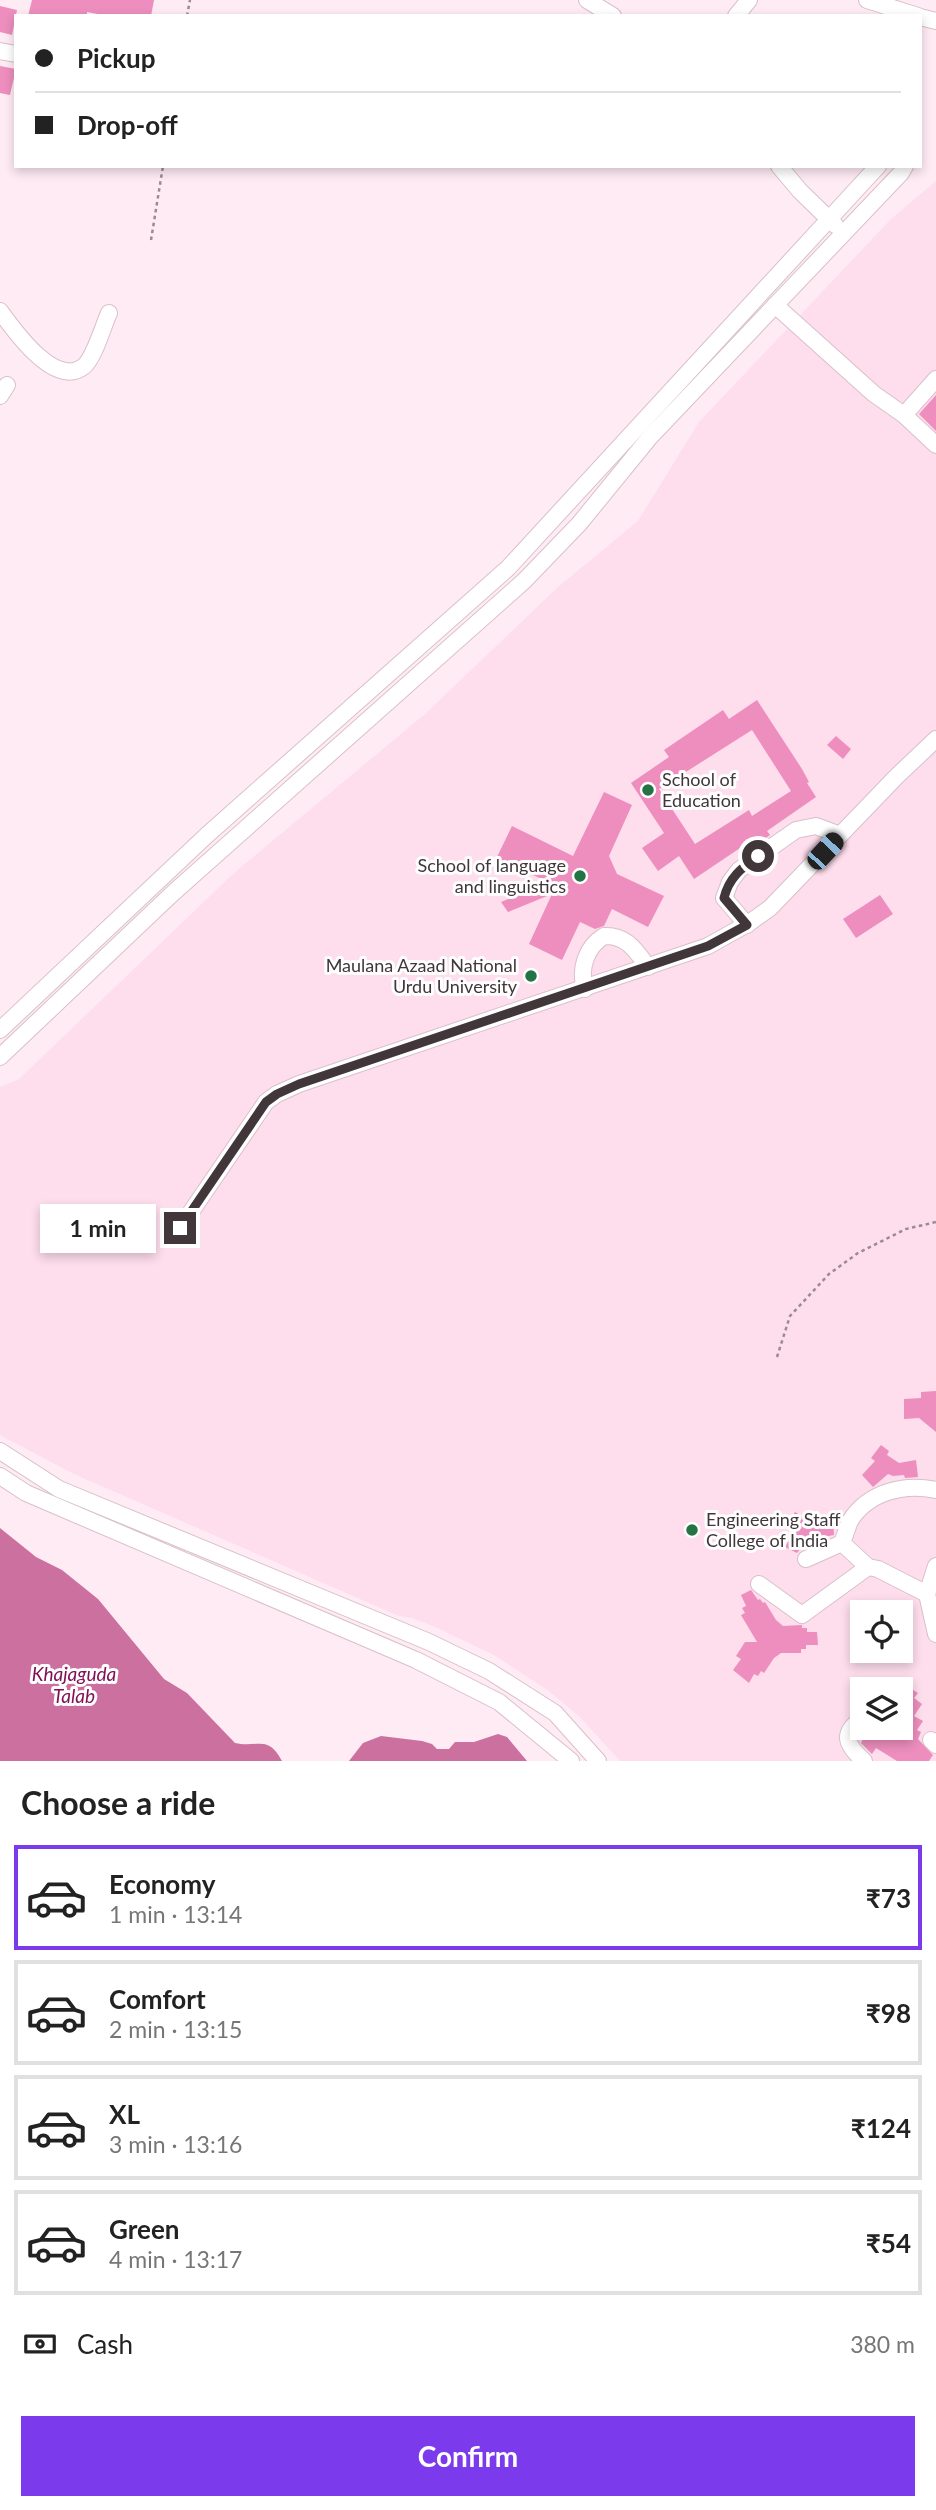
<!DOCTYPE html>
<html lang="en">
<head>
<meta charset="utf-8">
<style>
	:root { --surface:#fff; --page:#f2f2f2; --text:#222; --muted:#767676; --line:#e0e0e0; --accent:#7c3aed }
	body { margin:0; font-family:Lato,sans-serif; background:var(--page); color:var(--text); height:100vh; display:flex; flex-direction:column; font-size:26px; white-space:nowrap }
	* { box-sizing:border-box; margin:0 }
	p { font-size:23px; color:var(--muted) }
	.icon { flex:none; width:38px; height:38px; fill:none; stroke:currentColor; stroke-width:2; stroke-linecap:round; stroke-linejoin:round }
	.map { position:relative; height:1761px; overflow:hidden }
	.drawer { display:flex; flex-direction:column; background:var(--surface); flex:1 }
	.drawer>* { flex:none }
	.banner { position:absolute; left:14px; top:14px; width:908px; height:154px; border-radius:0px; box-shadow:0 4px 10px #0003; display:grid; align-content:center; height:154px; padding:0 21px; background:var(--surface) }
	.tools { position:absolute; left:850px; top:1600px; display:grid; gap:14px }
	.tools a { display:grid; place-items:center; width:63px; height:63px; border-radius:0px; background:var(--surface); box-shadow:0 4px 10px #0003; font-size:35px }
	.end { position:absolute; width:32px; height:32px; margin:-16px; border:9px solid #41373b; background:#fff; box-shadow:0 0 0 4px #fff }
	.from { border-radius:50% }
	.bubble { position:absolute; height:49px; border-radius:0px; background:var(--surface); box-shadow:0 4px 10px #0003; font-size:23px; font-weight:700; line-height:49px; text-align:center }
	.car { position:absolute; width:21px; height:42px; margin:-21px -10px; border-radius:9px; box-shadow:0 0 5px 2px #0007; background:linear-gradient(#222 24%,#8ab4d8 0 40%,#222 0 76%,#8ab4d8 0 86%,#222 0) }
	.banner b { display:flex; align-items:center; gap:24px; height:66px; font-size:26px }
	.banner b+b { border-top:2px solid var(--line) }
	.banner i { width:18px; height:18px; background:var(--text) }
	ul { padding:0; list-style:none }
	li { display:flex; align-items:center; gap:21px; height:105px; margin:0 14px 10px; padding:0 7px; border:4px solid var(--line); border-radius:0px }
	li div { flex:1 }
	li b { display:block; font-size:26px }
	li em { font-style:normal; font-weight:700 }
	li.current { border-color:var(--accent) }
	li>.icon { width:63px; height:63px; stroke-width:1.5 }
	h2 { padding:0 21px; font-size:32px; line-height:84px }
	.pay { display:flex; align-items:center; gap:18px; height:77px; padding:0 21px; font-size:26px }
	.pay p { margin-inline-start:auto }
	.primary-button { display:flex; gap:14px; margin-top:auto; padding:14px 21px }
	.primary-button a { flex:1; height:80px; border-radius:0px; background:var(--accent); color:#fff; font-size:28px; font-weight:700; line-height:80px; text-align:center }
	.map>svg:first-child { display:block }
</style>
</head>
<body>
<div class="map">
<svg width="936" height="1761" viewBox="0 0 936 1761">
	<rect width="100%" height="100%" fill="#ffebf4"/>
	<path fill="#feddec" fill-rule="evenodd" d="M936 181V1761H620L579 1716 549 1691 494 1655 433 1626 412 1618 399 1616 74 1474 0 1435V1087L18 1080 234 873 425 714 558 587 638 521 699 422 891 219ZM863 1612H901V1650H863ZM863 1689H901V1727H863Z"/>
	<g fill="#cb709f">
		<path d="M0 1528 36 1557 62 1570 98 1599 164 1679 187 1693 235 1743C257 1748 268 1734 282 1761H0Z"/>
		<polygon points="498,1734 507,1737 527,1761 349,1761 363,1743 381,1736 422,1741 432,1744 437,1749 449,1749 455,1742 474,1742"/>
	</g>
	<g fill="#ed8ebe" fill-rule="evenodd">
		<polygon points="32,0 154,0 151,16 108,16 87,12 87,16 28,16"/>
		<polygon points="0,6 17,10 12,35 0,32"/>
		<polygon points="0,66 16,69 10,95 0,93"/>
		<polygon points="936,395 936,431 919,414"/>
		<path d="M757 700 802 769 809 782 807 783 816 797 767 831 770 835 750 850 746 844 694 879 679 856 658 871 642 848 664 833 631 783 669 757 664 750 723 710 729 719ZM752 730 791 791 752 816 749 810 695 844 659 789Z"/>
		<polygon points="836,736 851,749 843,759 827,745"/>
		<polygon points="604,792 632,805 609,856 617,874 664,896 648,927 612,909 604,926 595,929 580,922 562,960 529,944 552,894 508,912 501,902 549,882 496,859 512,826 573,856"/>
		<polygon points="880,895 893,914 856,938 843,919"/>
		<polygon points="936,1391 936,1432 919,1418 904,1419 904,1399 921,1398 921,1392"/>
		<polygon points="881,1445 889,1451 887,1455 899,1463 916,1460 918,1477 905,1478 904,1475 893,1476 888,1474 873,1487 862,1475 875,1461 871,1458"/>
		<polygon points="795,1512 814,1523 833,1519 834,1535 807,1540 797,1553 785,1547 795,1530 787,1525"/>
		<polygon points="751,1590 758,1600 760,1599 763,1603 765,1602 776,1620 783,1626 802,1625 802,1628 807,1628 807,1632 817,1632 818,1645 806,1645 806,1649 801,1649 801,1653 781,1653 774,1658 764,1673 761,1671 758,1676 754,1674 749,1683 733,1670 741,1659 736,1656 745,1642 757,1642 741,1615 745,1613 742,1608 746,1606 741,1595"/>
		<polygon points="908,1687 918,1693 914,1698 922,1704 914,1716 923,1721 917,1730 921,1732 918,1739 933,1755 929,1761 897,1761 876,1748 872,1754 861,1743 867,1732 873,1736 879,1727 901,1727 901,1690 905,1693"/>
	</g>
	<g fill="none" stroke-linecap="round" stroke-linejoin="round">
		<g stroke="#d8c0ca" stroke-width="18">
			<g id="minor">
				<polyline points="587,0 613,16"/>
				<polyline points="867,0 918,16"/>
				<polyline points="736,16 749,0"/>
				<polyline points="920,17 936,21"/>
				<polyline points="0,51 16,54"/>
				<polyline points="779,166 800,191 835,225"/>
				<polyline points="775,305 874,394 904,415 936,445"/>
				<path d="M0 311C14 330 54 388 83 367 94 359 103 326 109 313"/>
				<polyline points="0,396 7,385"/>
				<polyline points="904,415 936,379"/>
				<polyline points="747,925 724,898 730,882 739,870 796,830 816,826 840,835"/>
				<path d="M585 989C579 969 586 947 604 936 627 935 636 951 648 967"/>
				<polyline points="0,1030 207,835 508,568 878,166"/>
				<polyline points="0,1057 173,893 524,581 579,524 650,437 901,173 905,166"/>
				<polyline points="180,1228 266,1102 277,1094 299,1084 708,946 749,923 770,908 896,777 936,739"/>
				<polyline points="0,1451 59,1489 429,1642 489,1671 555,1713 598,1761"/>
				<polyline points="0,1476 26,1493 416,1660 499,1702 571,1761"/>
				<polyline points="842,1543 868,1567"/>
				<path d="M806 1559 842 1543C845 1536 847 1528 850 1521 868 1492 904 1483 936 1490"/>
				<polyline points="759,1584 802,1615 868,1567 878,1569 927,1594 936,1634"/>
				<polyline points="927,1594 936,1566"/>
				<path d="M863 1718C840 1733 846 1745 864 1761"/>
				<polyline points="931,1740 936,1745"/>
			</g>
		</g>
		<g stroke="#9a8b91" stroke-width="2.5" stroke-dasharray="3.5 3.5" stroke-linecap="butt">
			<polyline points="187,16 190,0"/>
			<polyline points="151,240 163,166"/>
			<polyline points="777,1357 790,1316 829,1274 858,1253 906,1229 936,1222"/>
		</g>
		<use href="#minor" stroke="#fff" stroke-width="16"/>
	</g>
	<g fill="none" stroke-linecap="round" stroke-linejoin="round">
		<path stroke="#41373b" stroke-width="9" d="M180 1228 266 1102 277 1094 299 1084 708 946 747 925 724 898C729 877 742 868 758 856"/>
	</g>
	<g fill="#237344" stroke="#fefefe" stroke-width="2.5">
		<circle cx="648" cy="790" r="7"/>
		<circle cx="580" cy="876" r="7"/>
		<circle cx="531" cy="976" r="7"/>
		<circle cx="692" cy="1530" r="7"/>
	</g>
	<g text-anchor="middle" stroke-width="6" stroke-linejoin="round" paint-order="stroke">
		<g font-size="18" fill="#41373b" stroke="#fefefe" text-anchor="start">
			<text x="662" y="786">School of<tspan x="662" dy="21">Education</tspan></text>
			<text x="566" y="872" text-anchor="end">School of language<tspan x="566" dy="21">and linguistics</tspan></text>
			<text x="517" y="972" text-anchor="end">Maulana Azaad National<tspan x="517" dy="21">Urdu University</tspan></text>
			<text x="706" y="1526">Engineering Staff<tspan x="706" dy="21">College of India</tspan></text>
		</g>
		<g font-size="19" font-style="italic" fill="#811057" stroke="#fefefe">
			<text x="74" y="1681">Khajaguda<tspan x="74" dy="22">Talab</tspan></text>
		</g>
	</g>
</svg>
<div class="tools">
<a><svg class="icon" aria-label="locate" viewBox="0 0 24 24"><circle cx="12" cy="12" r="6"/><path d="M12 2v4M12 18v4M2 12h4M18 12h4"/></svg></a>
<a><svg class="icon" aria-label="layers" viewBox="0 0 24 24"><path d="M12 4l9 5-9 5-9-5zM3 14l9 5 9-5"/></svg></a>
</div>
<i class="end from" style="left:758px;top:856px"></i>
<i class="end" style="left:180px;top:1228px"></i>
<div class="bubble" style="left:40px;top:1204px;width:116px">1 min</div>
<i class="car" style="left:825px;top:851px;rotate:43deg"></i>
<div class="banner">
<b><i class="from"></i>Pickup</b>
<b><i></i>Drop-off</b>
</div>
</div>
<section class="drawer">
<h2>Choose a ride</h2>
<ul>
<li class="current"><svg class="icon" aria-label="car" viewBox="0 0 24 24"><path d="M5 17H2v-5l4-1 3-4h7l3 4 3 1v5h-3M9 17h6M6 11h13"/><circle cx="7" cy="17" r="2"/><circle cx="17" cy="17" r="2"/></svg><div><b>Economy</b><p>1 min · 13:14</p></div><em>₹73</em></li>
<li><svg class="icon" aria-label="car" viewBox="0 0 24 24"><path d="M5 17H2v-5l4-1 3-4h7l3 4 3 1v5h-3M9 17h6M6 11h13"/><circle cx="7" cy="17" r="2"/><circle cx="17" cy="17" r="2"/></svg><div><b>Comfort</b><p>2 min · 13:15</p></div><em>₹98</em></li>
<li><svg class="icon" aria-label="car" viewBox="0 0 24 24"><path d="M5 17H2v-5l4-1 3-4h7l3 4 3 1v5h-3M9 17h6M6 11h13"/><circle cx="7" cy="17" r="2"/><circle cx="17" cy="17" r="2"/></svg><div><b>XL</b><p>3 min · 13:16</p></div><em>₹124</em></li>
<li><svg class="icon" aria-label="car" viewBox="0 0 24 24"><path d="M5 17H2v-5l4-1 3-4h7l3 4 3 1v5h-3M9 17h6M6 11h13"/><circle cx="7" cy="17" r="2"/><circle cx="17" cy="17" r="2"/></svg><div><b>Green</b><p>4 min · 13:17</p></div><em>₹54</em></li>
</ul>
<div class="pay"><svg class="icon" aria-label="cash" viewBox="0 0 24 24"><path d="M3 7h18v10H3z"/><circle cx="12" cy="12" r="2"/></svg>Cash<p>380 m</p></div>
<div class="primary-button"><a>Confirm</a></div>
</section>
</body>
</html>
